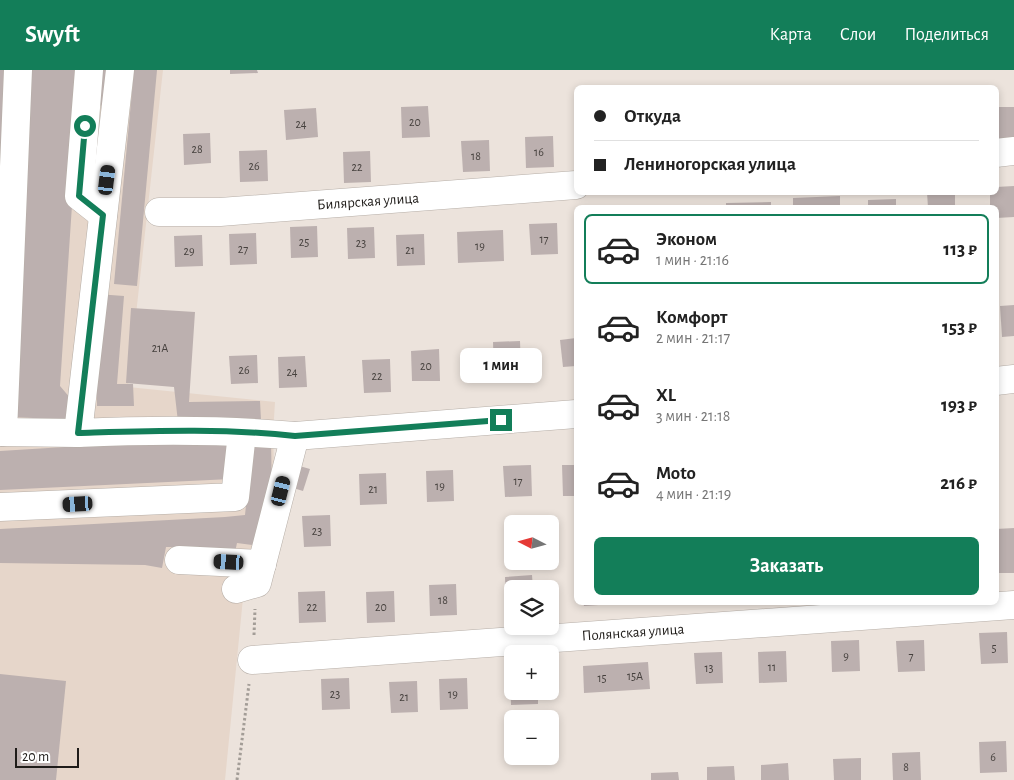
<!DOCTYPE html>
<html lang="ru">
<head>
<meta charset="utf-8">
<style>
	:root { --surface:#fff; --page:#f2f2f2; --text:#222; --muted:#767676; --line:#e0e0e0; --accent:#137e59 }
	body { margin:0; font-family:"Alegreya Sans",sans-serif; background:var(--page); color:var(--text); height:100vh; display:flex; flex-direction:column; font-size:19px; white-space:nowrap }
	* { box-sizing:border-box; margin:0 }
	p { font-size:16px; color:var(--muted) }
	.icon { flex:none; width:28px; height:28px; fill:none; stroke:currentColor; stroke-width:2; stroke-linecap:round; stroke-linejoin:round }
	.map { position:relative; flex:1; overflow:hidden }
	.drawer { position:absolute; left:574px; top:135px; width:425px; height:400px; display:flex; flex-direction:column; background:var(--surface); border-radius:8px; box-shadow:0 2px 8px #0003 }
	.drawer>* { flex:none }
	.top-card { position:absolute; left:574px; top:15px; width:425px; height:110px; border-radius:8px; box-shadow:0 2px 8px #0003; display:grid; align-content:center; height:110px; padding:0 20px; background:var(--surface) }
	.needle { width:32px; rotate:276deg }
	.fabs { position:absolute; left:504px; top:445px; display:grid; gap:10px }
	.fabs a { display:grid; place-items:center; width:55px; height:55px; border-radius:8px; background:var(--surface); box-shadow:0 2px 8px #0003; font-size:25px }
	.scale { position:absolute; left:15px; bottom:12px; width:64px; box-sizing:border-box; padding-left:5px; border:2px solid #1f1c19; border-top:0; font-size:14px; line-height:18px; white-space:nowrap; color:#1f1c19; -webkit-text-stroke:4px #fff; paint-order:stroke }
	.end { position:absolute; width:22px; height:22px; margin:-11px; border:6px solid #137e59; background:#fff; box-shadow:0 0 0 2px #fff }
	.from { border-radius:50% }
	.bubble { position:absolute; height:35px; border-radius:8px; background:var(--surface); box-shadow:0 2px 8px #0003; font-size:16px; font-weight:700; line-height:35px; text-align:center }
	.car { position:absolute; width:15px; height:30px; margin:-15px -8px; border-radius:6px; box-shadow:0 0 4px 1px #0007; background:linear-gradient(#222 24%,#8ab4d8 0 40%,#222 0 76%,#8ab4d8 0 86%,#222 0) }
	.top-card b { display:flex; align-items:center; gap:18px; height:48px; font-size:19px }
	.top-card b+b { border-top:1px solid var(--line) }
	.top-card i { width:12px; height:12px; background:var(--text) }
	ul { padding:9px 0 0; list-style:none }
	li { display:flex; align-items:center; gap:15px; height:70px; margin:0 10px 8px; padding:0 10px; border:2px solid transparent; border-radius:8px }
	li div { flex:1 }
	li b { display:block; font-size:19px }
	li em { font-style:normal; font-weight:700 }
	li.on { border-color:var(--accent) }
	li>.icon { width:45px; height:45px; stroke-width:1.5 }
	.action { display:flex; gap:10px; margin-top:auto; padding:10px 20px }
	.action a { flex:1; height:58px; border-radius:8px; background:var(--accent); color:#fff; font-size:20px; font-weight:700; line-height:58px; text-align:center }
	header { display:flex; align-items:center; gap:30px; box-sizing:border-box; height:70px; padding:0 25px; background:var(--accent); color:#fff }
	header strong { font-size:24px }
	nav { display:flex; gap:28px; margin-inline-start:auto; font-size:18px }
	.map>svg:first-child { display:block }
</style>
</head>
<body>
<header>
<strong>Swyft</strong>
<nav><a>Карта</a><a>Слои</a><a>Поделиться</a></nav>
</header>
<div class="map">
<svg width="1014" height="710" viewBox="0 0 1014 710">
	<rect width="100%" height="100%" fill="#ece3dc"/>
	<polygon fill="#e6d6ca" points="0,0 163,0 128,317 275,332 273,364 275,424 257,475 228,508 243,528 225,710 0,710"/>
	<g fill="#bcb0af">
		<polygon points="0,0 7,0 0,121"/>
		<polygon points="30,0 81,0 60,316 71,329 72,350 14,347"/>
		<polygon points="94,0 111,0 110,36 92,35"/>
		<polygon points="134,0 157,0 137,216 114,214"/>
		<polygon points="230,0 257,0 258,3 230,4"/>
		<polygon points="428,36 430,67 402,68 401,37"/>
		<rect x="996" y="37" width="18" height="31"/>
		<polygon points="316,38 318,67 286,70 284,40"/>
		<polygon points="210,63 211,93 184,95 183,64"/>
		<polygon points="553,66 554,97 526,98 525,67"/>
		<polygon points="489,70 490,101 463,102 461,71"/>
		<polygon points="267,80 268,111 240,112 239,81"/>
		<polygon points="370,81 371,112 344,113 343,82"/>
		<polygon points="1014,116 1014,147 996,148 996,138 990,138 990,122 996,122 996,117"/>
		<polygon points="927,122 955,122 955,138 928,138"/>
		<polygon points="840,126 840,138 793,138 793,128"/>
		<polygon points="896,129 896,138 868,138 868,130"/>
		<polygon points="771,132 771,138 726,138 726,133"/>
		<polygon points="557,153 558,184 531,185 529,154"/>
		<polygon points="317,156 318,187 291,188 290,157"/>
		<polygon points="374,157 375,188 348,189 347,158"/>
		<polygon points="503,160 504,191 458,193 457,162"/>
		<polygon points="256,163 257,194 230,195 229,164"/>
		<polygon points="424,164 425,195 397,196 396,165"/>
		<polygon points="202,165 203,196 175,197 174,166"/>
		<polygon points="97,224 124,226 117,314 133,314 134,336 97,336"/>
		<polygon points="1014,235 1014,266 1002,267 1000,236"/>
		<polygon points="131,238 195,242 189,332 260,331 261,350 178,352 174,317 126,313"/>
		<polygon points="576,268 576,296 563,297 560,270"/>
		<polygon points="520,271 521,302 494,303 493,272"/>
		<polygon points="439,279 440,311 412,311 411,281"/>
		<polygon points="257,285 258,313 231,314 229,286"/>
		<polygon points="305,286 307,317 279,318 278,287"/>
		<polygon points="390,289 391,322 364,323 362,290"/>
		<polygon points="226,367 231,409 0,420 0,381"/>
		<polygon points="253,371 271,371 272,423 260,476 237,473 234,487 190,477 166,477 162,498 145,495 0,493 0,459 225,447 245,445"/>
		<polygon points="296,395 310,399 303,421 290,417"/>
		<polygon points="531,395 532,426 505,427 503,396"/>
		<polygon points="562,395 576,395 576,426 563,426"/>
		<polygon points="453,400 454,431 427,432 426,401"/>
		<polygon points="386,403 387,434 360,435 359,404"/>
		<polygon points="330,445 331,476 304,477 302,446"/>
		<polygon points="1014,458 1014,503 996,503 996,459"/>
		<polygon points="532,505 533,519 512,519 512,537 506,538 505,507"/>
		<polygon points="456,514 457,545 430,546 429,515"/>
		<polygon points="325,521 326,552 299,553 298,522"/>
		<polygon points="394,521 395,552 367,553 366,522"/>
		<polygon points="583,532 613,532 613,534 584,536"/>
		<polygon points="1007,562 1008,593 981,594 979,563"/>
		<polygon points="859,570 860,601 832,602 831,571"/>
		<polygon points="924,570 925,601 898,602 896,571"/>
		<polygon points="786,581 787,612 759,613 758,582"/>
		<polygon points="722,582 723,613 696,614 694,583"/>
		<polygon points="648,592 650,619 584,623 583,596"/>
		<polygon points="0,604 66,611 56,710 0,710"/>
		<polygon points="510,604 512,604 512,621 538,621 538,634 511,635"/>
		<polygon points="349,608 350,639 322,640 321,609"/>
		<polygon points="467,608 468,639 440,640 439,609"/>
		<polygon points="417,611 418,642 391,643 389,612"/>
		<polygon points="1006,671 1007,702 980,703 979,672"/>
		<polygon points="920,682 921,710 893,710 892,683"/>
		<polygon points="861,688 861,710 834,710 833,689"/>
		<polygon points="788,693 789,710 761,710 761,695"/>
		<polygon points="734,696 735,710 707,710 707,697"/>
		<polygon points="678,702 679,710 651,710 651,703"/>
	</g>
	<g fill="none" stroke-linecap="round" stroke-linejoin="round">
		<g stroke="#b6aea7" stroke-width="29">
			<g id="minor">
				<polyline points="89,0 79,126 103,145"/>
				<path d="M120 0 78 363C150 360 223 359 295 366L576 344"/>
				<polyline points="996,83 1014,81"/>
				<polyline points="159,142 220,142 576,115"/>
				<polyline points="996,311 1014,309"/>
				<polyline points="0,362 78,363"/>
				<polyline points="3,362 18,0"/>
				<polyline points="0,437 235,427 242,363"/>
				<polyline points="179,490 262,494"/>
				<polyline points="236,519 257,513 295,366"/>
				<polyline points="252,590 1014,535"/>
			</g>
		</g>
		<g stroke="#a39d97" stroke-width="3" stroke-dasharray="2.5 2.5" stroke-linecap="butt">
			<polyline points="254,565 255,539"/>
			<polyline points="237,710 249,614"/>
		</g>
		<use href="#minor" stroke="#fff" stroke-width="28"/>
	</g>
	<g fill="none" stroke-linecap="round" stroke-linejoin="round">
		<path stroke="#137e59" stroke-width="6" d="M85 56 79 126 103 145 78 363C149 361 224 358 295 366L501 350"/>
	</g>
	<g text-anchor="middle" stroke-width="4.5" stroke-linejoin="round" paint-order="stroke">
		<g font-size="12" fill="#46413e">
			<text x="415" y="56">20</text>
			<text x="301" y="58">24</text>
			<text x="197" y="83">28</text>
			<text x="539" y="86">16</text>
			<text x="476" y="90">18</text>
			<text x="254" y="100">26</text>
			<text x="357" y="101">22</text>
			<text x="544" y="173">17</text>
			<text x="304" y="176">25</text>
			<text x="361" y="177">23</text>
			<text x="480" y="180">19</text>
			<text x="243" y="183">27</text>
			<text x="410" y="184">21</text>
			<text x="189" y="185">29</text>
			<text x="160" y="282">21А</text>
			<text x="426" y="300">20</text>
			<text x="244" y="304">26</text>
			<text x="292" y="306">24</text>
			<text x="377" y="310">22</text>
			<text x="518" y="415">17</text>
			<text x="440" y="420">19</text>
			<text x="373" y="423">21</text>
			<text x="317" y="465">23</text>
			<text x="443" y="534">18</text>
			<text x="312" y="541">22</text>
			<text x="381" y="541">20</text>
			<text x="994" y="582">5</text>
			<text x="846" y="590">9</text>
			<text x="911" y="590">7</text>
			<text x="772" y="601">11</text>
			<text x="709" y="602">13</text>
			<text x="635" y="610">15А</text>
			<text x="602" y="612">15</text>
			<text x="335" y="628">23</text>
			<text x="453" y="628">19</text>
			<text x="404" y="631">21</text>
			<text x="993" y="691">6</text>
			<text x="906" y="701">8</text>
		</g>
		<g font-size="15" fill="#1f1c19" stroke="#fff">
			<text transform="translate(368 131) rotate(-4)" y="5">Билярская улица</text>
			<text transform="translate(633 562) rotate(-4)" y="5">Полянская улица</text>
		</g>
	</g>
</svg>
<div class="fabs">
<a><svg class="needle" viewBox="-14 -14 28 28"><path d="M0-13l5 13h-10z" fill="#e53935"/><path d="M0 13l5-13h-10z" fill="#767676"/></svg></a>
<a><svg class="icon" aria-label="layers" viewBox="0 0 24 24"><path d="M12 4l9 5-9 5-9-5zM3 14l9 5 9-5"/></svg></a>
<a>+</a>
<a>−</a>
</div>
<div class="scale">20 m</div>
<i class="end from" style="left:85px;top:56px"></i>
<i class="end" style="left:501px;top:350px"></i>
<div class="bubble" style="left:460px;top:278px;width:82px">1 мин</div>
<i class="car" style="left:107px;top:110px;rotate:7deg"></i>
<i class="car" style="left:281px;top:421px;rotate:14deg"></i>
<i class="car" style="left:78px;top:434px;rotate:267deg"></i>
<i class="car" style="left:229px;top:492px;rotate:273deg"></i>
<div class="top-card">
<b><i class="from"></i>Откуда</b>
<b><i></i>Лениногорская улица</b>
</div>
<section class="drawer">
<ul>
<li class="on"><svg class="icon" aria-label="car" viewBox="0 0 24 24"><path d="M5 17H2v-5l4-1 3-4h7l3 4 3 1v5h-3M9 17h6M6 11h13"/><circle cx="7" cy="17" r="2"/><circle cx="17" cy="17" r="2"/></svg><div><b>Эконом</b><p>1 мин · 21:16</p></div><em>113 ₽</em></li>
<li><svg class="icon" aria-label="car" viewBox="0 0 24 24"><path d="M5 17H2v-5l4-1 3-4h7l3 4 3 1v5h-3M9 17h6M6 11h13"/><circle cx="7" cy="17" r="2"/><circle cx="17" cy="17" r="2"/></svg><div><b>Комфорт</b><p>2 мин · 21:17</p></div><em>153 ₽</em></li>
<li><svg class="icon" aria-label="car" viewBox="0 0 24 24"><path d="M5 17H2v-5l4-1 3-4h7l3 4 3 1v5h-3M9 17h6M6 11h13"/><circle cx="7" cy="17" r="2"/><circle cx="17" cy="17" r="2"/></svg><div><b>XL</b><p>3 мин · 21:18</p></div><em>193 ₽</em></li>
<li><svg class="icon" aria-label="car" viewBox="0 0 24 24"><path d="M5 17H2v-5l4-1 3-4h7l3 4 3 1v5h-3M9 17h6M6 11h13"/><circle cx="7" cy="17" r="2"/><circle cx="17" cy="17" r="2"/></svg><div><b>Moto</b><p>4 мин · 21:19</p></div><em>216 ₽</em></li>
</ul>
<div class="action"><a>Заказать</a></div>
</section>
</div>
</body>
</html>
